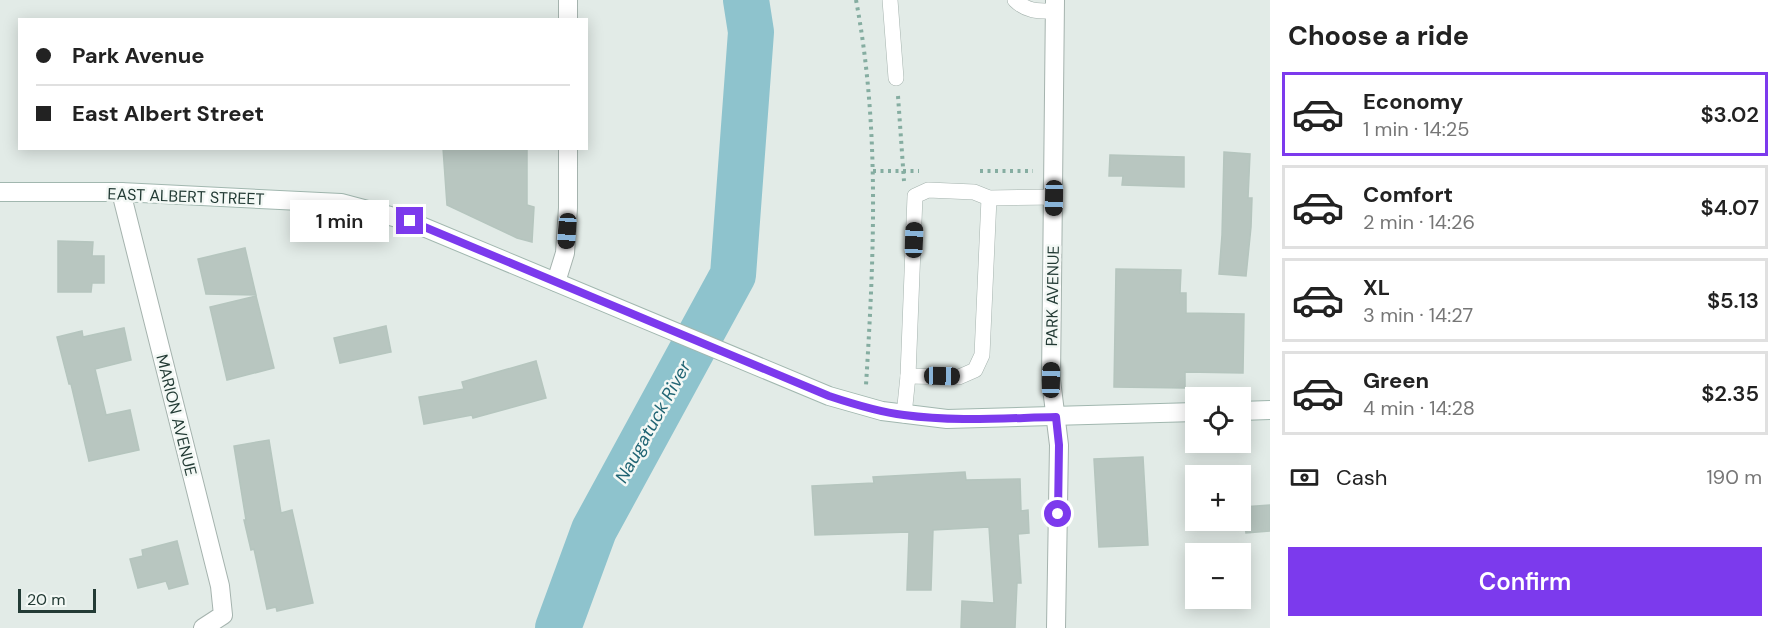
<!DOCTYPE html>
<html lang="en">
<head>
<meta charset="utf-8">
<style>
	:root { --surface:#fff; --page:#f6f6f6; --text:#222; --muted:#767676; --line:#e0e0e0; --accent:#7c3aed }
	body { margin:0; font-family:"DM Sans",sans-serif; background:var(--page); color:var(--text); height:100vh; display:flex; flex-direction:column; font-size:22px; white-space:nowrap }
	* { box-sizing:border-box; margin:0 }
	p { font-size:20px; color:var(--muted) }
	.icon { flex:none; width:33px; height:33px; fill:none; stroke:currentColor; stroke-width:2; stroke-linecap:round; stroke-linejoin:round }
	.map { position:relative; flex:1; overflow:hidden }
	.side { display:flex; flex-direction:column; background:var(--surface); width:510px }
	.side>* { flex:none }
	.guide { position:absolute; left:18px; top:18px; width:570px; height:132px; border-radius:0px; box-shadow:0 3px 15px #0003; display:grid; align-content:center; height:132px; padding:0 18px; background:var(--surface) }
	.buttons { position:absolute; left:1185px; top:387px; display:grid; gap:12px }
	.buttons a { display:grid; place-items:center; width:66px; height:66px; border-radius:0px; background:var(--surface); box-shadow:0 3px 15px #0003; font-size:30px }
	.scale { position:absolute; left:18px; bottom:15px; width:78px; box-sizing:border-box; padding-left:6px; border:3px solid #233b35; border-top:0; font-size:16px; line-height:21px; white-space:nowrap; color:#233b35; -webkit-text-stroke:4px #f3f8f5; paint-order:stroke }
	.end { position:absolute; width:27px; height:27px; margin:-14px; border:8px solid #7c3aed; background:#fff; box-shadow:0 0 0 3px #fff }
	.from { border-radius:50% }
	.bubble { position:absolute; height:42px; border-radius:0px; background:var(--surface); box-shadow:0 3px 15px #0003; font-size:20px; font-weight:600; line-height:42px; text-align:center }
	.car { position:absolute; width:18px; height:36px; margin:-18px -9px; border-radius:8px; box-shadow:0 0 4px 2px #0007; background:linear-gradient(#222 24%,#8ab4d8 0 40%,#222 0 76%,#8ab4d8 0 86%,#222 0) }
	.guide b { display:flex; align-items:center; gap:21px; height:57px; font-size:22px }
	.guide b+b { border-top:2px solid var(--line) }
	.guide i { width:15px; height:15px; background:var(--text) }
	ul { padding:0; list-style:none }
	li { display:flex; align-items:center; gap:18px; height:84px; margin:0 12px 9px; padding:0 6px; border:3px solid var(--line); border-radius:0px }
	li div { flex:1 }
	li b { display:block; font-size:22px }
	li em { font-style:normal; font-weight:600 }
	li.on { border-color:var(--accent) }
	li>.icon { width:54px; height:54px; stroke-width:1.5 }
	h2 { padding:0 18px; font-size:27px; line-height:72px }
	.pay { display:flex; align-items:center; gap:15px; height:66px; padding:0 18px; font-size:22px }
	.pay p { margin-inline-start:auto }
	.cta { display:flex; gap:12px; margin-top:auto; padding:12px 18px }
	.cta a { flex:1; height:69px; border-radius:0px; background:var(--accent); color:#fff; font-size:24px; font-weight:600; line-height:69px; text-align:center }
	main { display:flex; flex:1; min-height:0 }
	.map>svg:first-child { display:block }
</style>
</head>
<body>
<main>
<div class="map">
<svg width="1270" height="628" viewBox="0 0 1270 628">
	<rect width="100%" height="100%" fill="#e2ebe7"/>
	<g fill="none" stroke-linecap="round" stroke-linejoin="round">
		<polyline stroke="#8ec3cd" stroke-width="46" points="558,628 594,530 733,275 751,32 746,0"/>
	</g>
	<g fill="#b8c6c0" stroke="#b5c5be" stroke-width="1.5">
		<polygon points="443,148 527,148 527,205 534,207 532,242 517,238 447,205"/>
		<polygon points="1224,152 1250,154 1248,198 1252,198 1251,227 1246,276 1219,274 1222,235"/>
		<polygon points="1110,155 1184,157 1184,187 1122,185 1123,176 1109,176"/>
		<polygon points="58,241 93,242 92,256 104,256 104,283 92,283 91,292 58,292"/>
		<polygon points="245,248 256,295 206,294 198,259"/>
		<polygon points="1116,269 1181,270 1180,293 1186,293 1186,313 1244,314 1243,373 1185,372 1185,388 1114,387"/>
		<polygon points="256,296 274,368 227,380 210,307"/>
		<polygon points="386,326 391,352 340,363 334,338"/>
		<polygon points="124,328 131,360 95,369 106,415 130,410 139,450 89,461 71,384 69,384 57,337 82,331 83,337"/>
		<polygon points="536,361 546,398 473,418 472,415 424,424 419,397 464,389 462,382"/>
		<polygon points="269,440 281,513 292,510 313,603 277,611 276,607 267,609 254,549 251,550 244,520 246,520 234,446"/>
		<polygon points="1143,457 1148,545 1099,547 1094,459"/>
		<polygon points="965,472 966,480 1020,479 1021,511 1028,510 1029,533 1018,534 1021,583 1017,583 1015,628 961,628 962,601 994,603 989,527 933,530 931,590 907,590 909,532 815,535 812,486 874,483 873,477"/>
		<polygon points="1270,505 1270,531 1246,533 1243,507"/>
		<polygon points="177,541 188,584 169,589 166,581 138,588 130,559 143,556 142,550"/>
	</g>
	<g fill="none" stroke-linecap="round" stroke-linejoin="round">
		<g stroke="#a5b3ae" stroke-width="16">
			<g id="lane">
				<polyline points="890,0 896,78"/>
				<path d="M1015 0C1027 12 1039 11 1055 11"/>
				<polyline points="908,376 959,377 975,370 982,355 989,198"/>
				<polyline points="904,415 908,376 915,196 928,190 974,192 989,198 1054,197"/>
			</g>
		</g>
		<g stroke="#a5b3ae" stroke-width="20">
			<g id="street">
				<polyline points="568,0 568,20"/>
				<polyline points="1055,0 1051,380 1059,445 1056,628"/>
				<polyline points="121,192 220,586 223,615 203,628"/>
				<polyline points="556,282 565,253 568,208 568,148"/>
			</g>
		</g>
		<g stroke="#a1b7af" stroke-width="20">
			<g id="secondary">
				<polyline points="0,192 121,192 341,203 409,221 829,396 882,411 947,419 1196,412"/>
				<polyline points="1240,411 1270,410"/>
			</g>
		</g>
		<g stroke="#85ada1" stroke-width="4" stroke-dasharray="3 4.5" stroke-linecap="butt">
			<path d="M856 0C880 127 874 256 866 385"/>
			<polyline points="898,96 904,181"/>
			<polyline points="873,171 919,171"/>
			<polyline points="980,171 1033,171"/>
		</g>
		<use href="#lane" stroke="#fff" stroke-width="15"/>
		<use href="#street" stroke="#fff" stroke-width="18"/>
		<use href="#secondary" stroke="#fff" stroke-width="18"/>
	</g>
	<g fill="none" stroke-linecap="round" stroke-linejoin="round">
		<path stroke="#7c3aed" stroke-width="8" d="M410 221 829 396C853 404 878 412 904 415 954 422 1006 418 1056 417L1059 445 1058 514"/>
	</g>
	<g text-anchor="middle" stroke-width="5" stroke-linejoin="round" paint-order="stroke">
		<g font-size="16" fill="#233b35" stroke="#f3f8f5">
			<text transform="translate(186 196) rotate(2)" y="6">EAST ALBERT STREET</text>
			<text transform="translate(1052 296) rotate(-89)" y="6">PARK AVENUE</text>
			<text transform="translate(177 415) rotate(76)" y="6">MARION AVENUE</text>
		</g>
		<g font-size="18" font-style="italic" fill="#216574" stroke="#f3f8f5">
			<text transform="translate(653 422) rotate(-61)" y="6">Naugatuck River</text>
		</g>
	</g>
</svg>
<div class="buttons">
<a><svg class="icon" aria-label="locate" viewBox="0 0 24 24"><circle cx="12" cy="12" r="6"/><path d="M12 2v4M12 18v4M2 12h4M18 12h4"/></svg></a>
<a>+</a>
<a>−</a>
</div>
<div class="scale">20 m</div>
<i class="end from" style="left:1058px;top:514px"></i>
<i class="end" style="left:410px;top:221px"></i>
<div class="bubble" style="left:290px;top:200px;width:99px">1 min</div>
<i class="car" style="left:1054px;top:198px;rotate:181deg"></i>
<i class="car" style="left:567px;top:231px;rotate:184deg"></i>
<i class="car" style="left:914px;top:240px;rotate:2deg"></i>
<i class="car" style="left:942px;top:376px;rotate:91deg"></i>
<i class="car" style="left:1051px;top:380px;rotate:1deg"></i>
<div class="guide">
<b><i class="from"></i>Park Avenue</b>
<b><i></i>East Albert Street</b>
</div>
</div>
<section class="side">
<h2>Choose a ride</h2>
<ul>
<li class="on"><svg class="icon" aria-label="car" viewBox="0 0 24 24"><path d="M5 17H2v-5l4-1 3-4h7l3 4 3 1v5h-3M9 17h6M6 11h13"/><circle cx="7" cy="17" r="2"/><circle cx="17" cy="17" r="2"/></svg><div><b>Economy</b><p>1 min · 14:25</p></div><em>$3.02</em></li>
<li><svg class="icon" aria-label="car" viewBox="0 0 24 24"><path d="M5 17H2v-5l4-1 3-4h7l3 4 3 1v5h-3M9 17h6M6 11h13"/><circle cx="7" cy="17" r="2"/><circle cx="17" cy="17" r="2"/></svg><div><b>Comfort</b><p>2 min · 14:26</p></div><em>$4.07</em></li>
<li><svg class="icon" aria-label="car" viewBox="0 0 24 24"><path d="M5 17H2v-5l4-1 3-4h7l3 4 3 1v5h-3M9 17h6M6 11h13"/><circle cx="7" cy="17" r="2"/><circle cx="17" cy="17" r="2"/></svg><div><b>XL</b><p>3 min · 14:27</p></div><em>$5.13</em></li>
<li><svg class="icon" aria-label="car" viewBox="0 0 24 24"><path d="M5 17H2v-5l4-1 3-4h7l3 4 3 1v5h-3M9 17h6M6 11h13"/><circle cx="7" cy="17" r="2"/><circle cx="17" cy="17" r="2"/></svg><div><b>Green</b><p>4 min · 14:28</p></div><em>$2.35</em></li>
</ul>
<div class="pay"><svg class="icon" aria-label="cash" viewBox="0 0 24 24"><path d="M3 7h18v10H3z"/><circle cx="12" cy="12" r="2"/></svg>Cash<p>190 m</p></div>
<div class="cta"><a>Confirm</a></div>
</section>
</main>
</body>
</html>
